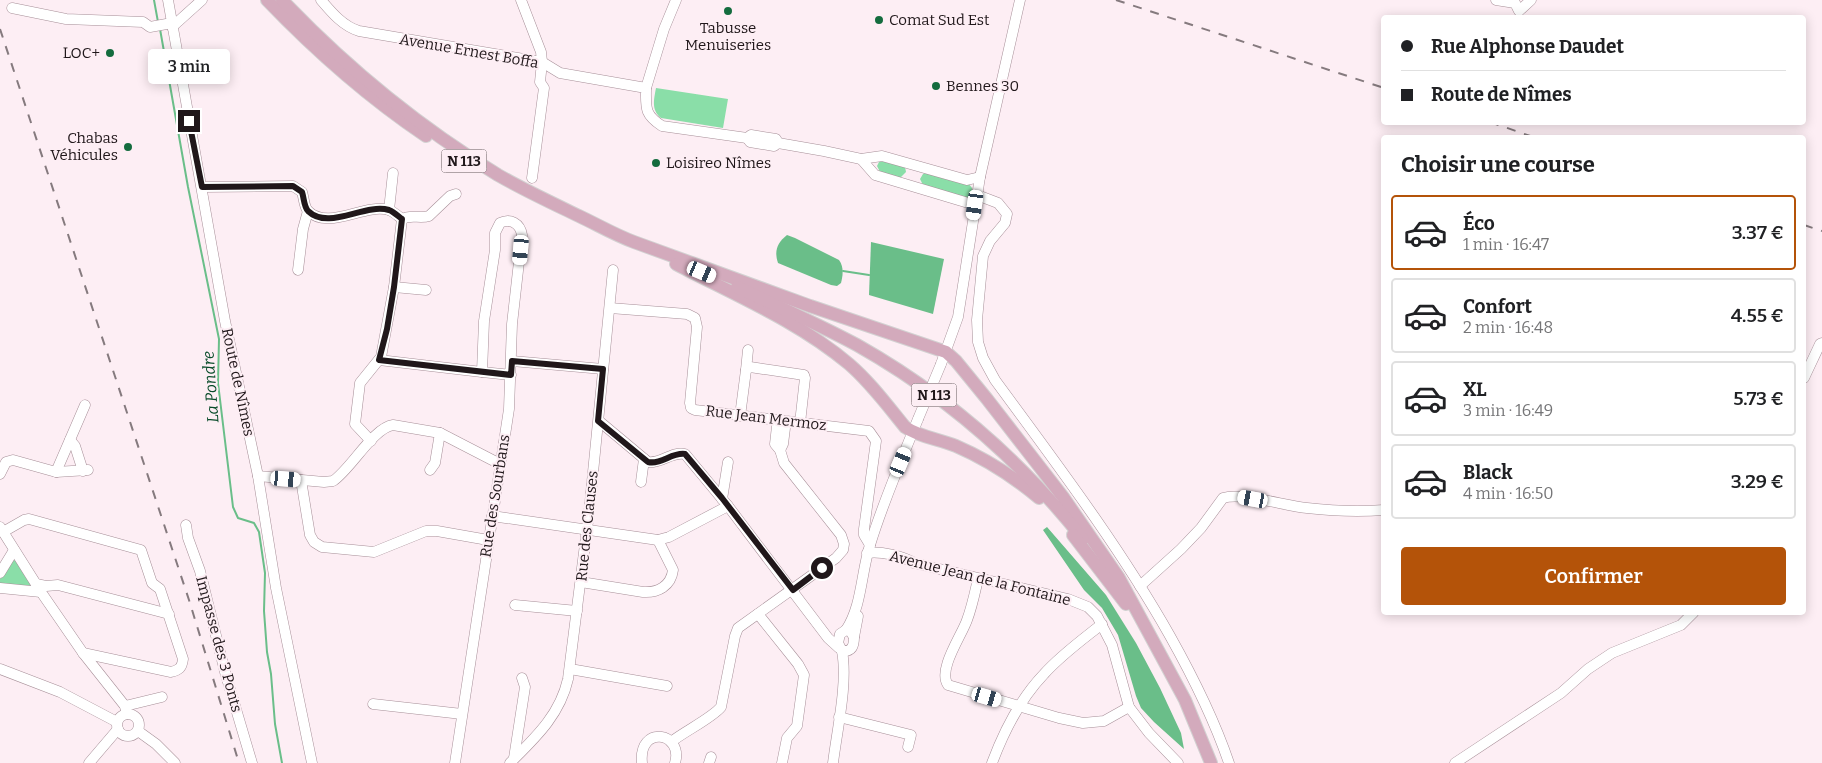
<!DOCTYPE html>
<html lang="fr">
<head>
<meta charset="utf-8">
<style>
	:root { --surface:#fff; --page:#f6f6f6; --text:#202124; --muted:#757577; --line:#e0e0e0; --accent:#b45309 }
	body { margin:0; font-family:Bitter,serif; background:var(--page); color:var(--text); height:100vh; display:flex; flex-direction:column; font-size:19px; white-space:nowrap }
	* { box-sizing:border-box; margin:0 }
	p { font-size:16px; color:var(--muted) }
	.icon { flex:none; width:28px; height:28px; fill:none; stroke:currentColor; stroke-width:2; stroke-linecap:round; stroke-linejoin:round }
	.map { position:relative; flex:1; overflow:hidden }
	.drawer { position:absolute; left:1381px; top:135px; width:425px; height:480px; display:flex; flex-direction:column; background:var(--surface); border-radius:5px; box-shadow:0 2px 12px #0003 }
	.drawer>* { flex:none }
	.top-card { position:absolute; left:1381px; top:15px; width:425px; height:110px; border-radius:5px; box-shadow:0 2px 12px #0003; display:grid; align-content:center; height:110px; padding:0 20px; background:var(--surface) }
	.end { position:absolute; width:22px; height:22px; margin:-11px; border:6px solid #20171a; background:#fff; box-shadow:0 0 0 2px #fff }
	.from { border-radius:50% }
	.bubble { position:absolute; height:35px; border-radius:5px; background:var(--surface); box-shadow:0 2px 12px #0003; font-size:16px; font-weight:600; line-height:35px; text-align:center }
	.car { position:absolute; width:15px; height:30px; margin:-15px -8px; border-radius:6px; box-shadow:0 0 4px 1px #0007; background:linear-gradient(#fff 24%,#345 0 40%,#fff 0 76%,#345 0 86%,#fff 0) }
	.top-card b { display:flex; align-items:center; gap:18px; height:48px; font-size:19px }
	.top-card b+b { border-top:1px solid var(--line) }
	.top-card i { width:12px; height:12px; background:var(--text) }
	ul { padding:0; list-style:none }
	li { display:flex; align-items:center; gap:15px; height:75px; margin:0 10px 8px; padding:0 10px; border:2px solid var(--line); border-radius:5px }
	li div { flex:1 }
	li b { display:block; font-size:19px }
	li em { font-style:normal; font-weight:600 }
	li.selected { border-color:var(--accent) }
	li>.icon { width:45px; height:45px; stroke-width:1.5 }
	h2 { padding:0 20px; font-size:22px; line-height:60px }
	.primary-button { display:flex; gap:10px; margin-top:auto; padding:10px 20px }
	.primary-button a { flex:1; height:58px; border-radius:5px; background:var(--accent); color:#fff; font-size:20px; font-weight:600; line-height:58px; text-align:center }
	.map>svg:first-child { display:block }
</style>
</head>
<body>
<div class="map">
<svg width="1822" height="763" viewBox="0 0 1822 763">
	<rect width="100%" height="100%" fill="#fdeef4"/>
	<g fill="#8adea8">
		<path d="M656 88 728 99 723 128 661 118C651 110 654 99 656 88Z"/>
		<polygon points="880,160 905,167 906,172 900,178 880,172 877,166"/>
		<polygon points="927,172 969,184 972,188 972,195 966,198 923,185 920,179 923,174"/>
		<polygon points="15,560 31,585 29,589 0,585 0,579 12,561"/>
	</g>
	<g fill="#6abe89">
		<path d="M787 235 795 238 839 260C844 267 843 275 841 283L837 286 831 285 778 263C774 251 777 243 787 235Z"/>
		<polygon points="871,242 944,259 933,314 869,295"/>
		<polygon points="1047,527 1106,595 1136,643 1160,688 1181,733 1184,749 1154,722 1141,708 1136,696 1118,635 1102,608 1084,590 1043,530"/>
	</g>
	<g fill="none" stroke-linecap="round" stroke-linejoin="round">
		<g stroke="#6abe89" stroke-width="2">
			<polyline points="154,0 158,22"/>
			<polyline points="160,29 188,187 219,339 218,383 233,507 238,518 254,523 259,532 265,573 264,611 267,652 271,674 275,724 282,763"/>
			<polyline points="843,271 869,275"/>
		</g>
		<g stroke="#a78f98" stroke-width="11">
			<g id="minor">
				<polyline points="168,0 225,321 258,476 276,588 312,763"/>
				<path d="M321 0C332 13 343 26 359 31L542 62 560 73 646 88C646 108 644 114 662 126L747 138 751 135 776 139 778 143"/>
				<polyline points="521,0 541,52 542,62 540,82 544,88 532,178"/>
				<polyline points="1496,0 1515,3 1519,11 1531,0"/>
				<polyline points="12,8 66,19 143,22 150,27 172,23"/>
				<polyline points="172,27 202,0"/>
				<polyline points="646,88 664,29 676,0"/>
				<polyline points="747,138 750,142 774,146 778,143 824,151 861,159 882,156 967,180 980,177"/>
				<polyline points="861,159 875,175 975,205"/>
				<path d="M202 187 293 186 302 192C304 198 304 207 308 211 329 231 364 203 389 210 394 212 398 216 402 219L394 287 381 357 360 383 355 424 371 441"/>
				<path d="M977 195 998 203 1007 214 1005 223 990 241 983 256 977 320 978 342 983 358 995 380C1056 463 1119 546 1170 636 1193 677 1214 719 1229 763"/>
				<polyline points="389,210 393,173"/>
				<path d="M402 219C411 214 420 219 429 216L450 196 456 194"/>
				<polyline points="298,270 303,229 308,211"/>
				<polyline points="394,287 426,290"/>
				<polyline points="610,308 687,314 695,318 697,327 690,403 691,408 695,410 869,431 876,441 864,529 864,535 870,545"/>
				<polyline points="379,360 482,372"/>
				<polyline points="512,361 603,369"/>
				<polyline points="941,364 958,317 980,177 1020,0"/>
				<polyline points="746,370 748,350"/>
				<polyline points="1804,378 1820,344 1822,343"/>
				<polyline points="740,416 746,370 750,367 804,375 805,378 800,423"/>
				<path d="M599 421 648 462C661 464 672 451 685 454L728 506"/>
				<polyline points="70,440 75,446 83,471"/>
				<polyline points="780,450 783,444 785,428 781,423"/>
				<polyline points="430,470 435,463 440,433"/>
				<polyline points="56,472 88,470"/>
				<polyline points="0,474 6,462 13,460 56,472 85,405"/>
				<path d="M258 476 324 482 333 481C351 469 373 428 393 425L440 433 500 464"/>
				<polyline points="301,480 310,535 314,542 322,547 374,552 426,531 437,531 488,540"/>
				<polyline points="641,482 644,459"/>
				<polyline points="722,499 728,462"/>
				<polyline points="492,516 658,540 669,537 728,506 828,638 839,648"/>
				<polyline points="186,525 188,538 200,571 225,672 252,763"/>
				<polyline points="0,527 41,592 83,653 125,706 127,714"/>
				<path d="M3 532 24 520 29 519 141 550 152 583 160 589 183 659C182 668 179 670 171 672L83 653"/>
				<path d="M867 553C881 551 903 556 914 563L1068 599 1088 607 1097 616 1112 645 1129 707 1149 733 1178 763"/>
				<polyline points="0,573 14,550"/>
				<path d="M978 579C975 592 972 607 967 620 962 635 937 670 948 685L1059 718 1083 723 1104 721 1129 707"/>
				<path d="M581 582 643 592C658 593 671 586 673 570L658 540"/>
				<polyline points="36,584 46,586 58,585 169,614"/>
				<path d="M1140 586 1181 549 1201 528 1223 498C1242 492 1285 506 1307 508 1333 511 1358 512 1384 510"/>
				<polyline points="0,588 41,592"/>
				<polyline points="515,605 577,611"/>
				<polyline points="758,614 798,664 804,675 797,726 787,738 782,763"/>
				<path d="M846 630C862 606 861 573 870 545 883 502 901 461 918 419"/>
				<path d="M846 630 850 631 854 637C854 646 852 652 842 651L838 643 840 634Z"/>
				<polyline points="854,637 858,616"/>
				<polyline points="0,669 60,692 117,722"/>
				<polyline points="570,669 667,686"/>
				<polyline points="373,704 462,714"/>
				<polyline points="125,706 162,697"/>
				<circle cx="128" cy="725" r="11"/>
				<polyline points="839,717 911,735 908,747"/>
				<polyline points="138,731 156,744 175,763"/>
				<path d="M671 742C685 731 712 718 721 707L735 636 738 628 836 558 843 550 844 544 841 535 784 463 780 450 775 444 777 426 782 421"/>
				<polyline points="514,758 525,687 522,678"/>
				<polyline points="89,763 118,729"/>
				<path d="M455 763 509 409 512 324 522 235C520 223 510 218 500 223L495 233V250L484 321 482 372 511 375"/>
				<path d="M510 763C535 738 560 715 568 679L589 513 613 270"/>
				<path d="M642 763C638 724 684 732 675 763"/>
				<polyline points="709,763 711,757"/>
				<path d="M833 763C837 730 848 683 842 651"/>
				<path d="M992 763C1004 731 1020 699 1044 674 1061 655 1082 640 1102 624"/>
				<polyline points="1455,763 1561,693 1588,669 1612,653 1681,625 1694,612"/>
			</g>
		</g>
		<g stroke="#d2d1d1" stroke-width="14">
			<g id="major">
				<path d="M267 0C315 50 368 97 426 136"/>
				<path d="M282 0C345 66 419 127 498 175 524 190 552 203 579 216 598 225 615 235 634 242L810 306 946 352 956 361 987 399 1063 497 1119 578 1185 700 1211 763"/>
				<path d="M676 264C735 295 798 321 849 364 870 382 887 405 905 427 919 437 939 439 956 446 986 459 1014 477 1039 498"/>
				<path d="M737 287C777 306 818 324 857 345 944 394 1021 461 1083 539"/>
				<polyline points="1073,535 1126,604"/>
			</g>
		</g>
		<use href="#minor" stroke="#fff" stroke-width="10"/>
		<use href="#major" stroke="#d3aabc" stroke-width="12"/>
		<g stroke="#857a7e" stroke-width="2" stroke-dasharray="9 9" stroke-linecap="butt">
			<polyline points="1116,0 1384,88"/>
			<polyline points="0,29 189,600 239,763"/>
			<polyline points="1490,122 1536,138"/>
			<polyline points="1804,225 1822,231"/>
		</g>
		<g stroke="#a78f98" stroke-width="11" stroke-linecap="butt">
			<polyline id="minor-bridge" points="918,419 941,364"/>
		</g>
		<use href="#minor-bridge" stroke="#fff" stroke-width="10"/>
	</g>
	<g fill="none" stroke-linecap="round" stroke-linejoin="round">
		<path stroke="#20171a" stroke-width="6" d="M189 121 202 187 293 186 302 192C304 198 304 207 308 211 329 231 364 203 389 210 394 212 398 216 402 219L394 287 387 329 379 360 511 375 512 361 603 369 598 421 648 462C661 465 672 452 685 454L722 498 793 590 822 568"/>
	</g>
	<g fill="#146c3e" stroke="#fdeef4" stroke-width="2">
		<circle cx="728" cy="11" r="5"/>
		<circle cx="879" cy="20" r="5"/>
		<circle cx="110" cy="53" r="5"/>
		<circle cx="936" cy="86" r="5"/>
		<circle cx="128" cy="147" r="5"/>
		<circle cx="656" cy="163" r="5"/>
	</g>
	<g text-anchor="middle" stroke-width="4" stroke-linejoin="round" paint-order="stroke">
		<g fill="#fdeef4" stroke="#62585b" stroke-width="1">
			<rect x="441.5" y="149.5" width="45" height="23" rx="4"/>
			<rect x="911.5" y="383.5" width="45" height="23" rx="4"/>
		</g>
		<g font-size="14" font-weight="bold" fill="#20171a">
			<text x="464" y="166">N 113</text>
			<text x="934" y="400">N 113</text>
		</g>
		<g font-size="15" fill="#20171a" stroke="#fdeef4" text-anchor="start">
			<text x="889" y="25">Comat Sud Est</text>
			<text x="728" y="33" text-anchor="middle">Tabusse<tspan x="728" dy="17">Menuiseries</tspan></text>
			<text x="100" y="58" text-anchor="end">LOC+</text>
			<text x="946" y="91">Bennes 30</text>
			<text x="118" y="143" text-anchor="end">Chabas<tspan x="118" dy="17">Véhicules</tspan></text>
			<text x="666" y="168">Loisireo Nîmes</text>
		</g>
		<g font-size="15" fill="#20171a" stroke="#fdeef4">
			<text transform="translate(469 51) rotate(10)" y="5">Avenue Ernest Boffa</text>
			<text transform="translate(238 382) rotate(78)" y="5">Route de Nîmes</text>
			<text transform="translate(766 418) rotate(7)" y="5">Rue Jean Mermoz</text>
			<text transform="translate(495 496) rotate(-81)" y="5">Rue des Sourbans</text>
			<text transform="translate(587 526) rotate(-84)" y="5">Rue des Clauses</text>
			<text transform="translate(980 578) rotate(14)" y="5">Avenue Jean de la Fontaine</text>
			<text transform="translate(219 644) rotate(75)" y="5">Impasse des 3 Ponts</text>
		</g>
		<g font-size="16" font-style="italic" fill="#084b29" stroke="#fdeef4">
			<text transform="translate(210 387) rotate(-94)" y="6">La Pondre</text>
		</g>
	</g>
</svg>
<i class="end from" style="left:822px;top:568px"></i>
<i class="end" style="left:189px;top:121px"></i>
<div class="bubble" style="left:148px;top:49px;width:82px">3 min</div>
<i class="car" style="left:975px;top:205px;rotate:188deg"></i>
<i class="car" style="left:521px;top:250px;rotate:185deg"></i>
<i class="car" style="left:702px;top:272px;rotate:113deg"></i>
<i class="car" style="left:901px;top:462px;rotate:23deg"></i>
<i class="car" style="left:286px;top:479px;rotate:95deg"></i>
<i class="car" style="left:1253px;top:499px;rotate:280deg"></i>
<i class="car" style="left:987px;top:697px;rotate:106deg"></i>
<div class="top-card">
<b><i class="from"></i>Rue Alphonse Daudet</b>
<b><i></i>Route de Nîmes</b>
</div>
<section class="drawer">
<h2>Choisir une course</h2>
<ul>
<li class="selected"><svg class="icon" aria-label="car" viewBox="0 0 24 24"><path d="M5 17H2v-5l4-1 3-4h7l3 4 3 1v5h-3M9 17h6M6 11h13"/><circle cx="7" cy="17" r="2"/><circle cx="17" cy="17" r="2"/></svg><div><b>Éco</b><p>1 min · 16:47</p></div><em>3.37 €</em></li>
<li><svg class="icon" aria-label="car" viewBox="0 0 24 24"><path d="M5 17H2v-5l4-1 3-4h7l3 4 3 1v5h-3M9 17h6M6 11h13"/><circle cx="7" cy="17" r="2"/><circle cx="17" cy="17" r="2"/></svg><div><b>Confort</b><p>2 min · 16:48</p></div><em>4.55 €</em></li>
<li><svg class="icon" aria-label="car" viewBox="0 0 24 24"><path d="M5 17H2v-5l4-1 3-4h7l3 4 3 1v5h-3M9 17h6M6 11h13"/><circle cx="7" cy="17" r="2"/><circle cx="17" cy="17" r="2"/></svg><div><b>XL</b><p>3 min · 16:49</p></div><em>5.73 €</em></li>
<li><svg class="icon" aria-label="car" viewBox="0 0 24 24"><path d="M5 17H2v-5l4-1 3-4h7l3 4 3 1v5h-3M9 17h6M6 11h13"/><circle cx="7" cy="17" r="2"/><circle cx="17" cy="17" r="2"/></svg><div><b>Black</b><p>4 min · 16:50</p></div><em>3.29 €</em></li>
</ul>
<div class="primary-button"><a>Confirmer</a></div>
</section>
</div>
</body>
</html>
